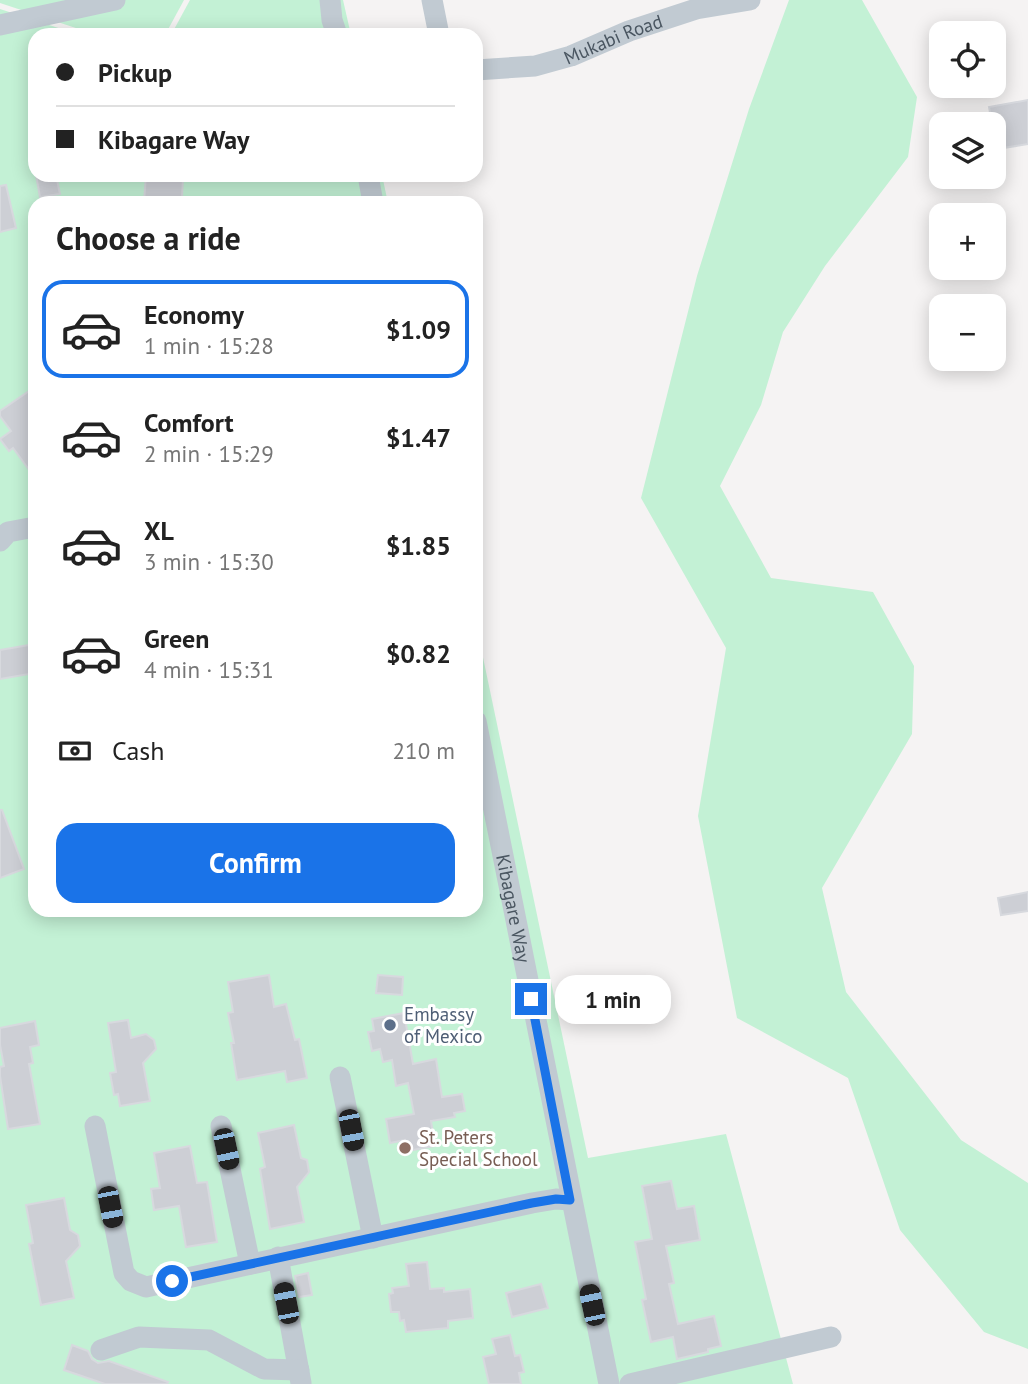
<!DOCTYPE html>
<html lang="en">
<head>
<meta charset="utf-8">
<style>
	:root { --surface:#fff; --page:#f2f2f2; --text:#222; --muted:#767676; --line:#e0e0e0; --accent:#1a73e8 }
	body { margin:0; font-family:"PT Sans",sans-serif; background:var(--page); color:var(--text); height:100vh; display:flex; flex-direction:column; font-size:26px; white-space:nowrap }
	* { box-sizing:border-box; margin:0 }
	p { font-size:23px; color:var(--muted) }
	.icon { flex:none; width:38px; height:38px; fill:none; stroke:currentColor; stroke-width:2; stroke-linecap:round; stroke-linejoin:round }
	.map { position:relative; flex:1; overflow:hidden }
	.panel { position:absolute; left:28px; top:196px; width:455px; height:721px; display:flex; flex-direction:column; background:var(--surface); border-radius:21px; box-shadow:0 4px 18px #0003 }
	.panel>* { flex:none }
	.guide { position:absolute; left:28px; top:28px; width:455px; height:154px; border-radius:21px; box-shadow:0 4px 18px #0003; display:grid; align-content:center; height:154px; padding:0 28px; background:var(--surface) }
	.buttons { position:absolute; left:929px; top:21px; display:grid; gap:14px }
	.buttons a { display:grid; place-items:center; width:77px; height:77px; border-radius:14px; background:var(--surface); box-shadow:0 4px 18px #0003; font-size:35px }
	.end { position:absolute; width:32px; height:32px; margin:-16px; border:9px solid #1a73e8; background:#fff; box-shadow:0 0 0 4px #fff }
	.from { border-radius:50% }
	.bubble { position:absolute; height:49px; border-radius:21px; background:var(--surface); box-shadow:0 4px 18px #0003; font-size:23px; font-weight:700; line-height:49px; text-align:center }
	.car { position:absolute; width:21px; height:42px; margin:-21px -10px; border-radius:9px; box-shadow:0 0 5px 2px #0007; background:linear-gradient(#222 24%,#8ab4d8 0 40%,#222 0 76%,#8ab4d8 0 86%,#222 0) }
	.guide b { display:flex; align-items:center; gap:24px; height:66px; font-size:26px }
	.guide b+b { border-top:2px solid var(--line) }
	.guide i { width:18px; height:18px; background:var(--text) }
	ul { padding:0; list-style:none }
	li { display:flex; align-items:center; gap:21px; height:98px; margin:0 14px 10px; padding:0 14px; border:4px solid transparent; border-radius:21px }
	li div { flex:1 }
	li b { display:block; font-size:26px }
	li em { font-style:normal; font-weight:700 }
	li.active { border-color:var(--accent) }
	li>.icon { width:63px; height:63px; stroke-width:1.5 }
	h2 { padding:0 28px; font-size:32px; line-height:84px }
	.pay { display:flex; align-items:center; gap:18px; height:77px; padding:0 28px; font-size:26px }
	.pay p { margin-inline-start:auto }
	.button { display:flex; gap:14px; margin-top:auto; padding:14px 28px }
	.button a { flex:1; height:80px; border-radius:21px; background:var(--accent); color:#fff; font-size:28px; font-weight:700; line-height:80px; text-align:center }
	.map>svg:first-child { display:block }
</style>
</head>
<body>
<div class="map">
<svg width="1028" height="1384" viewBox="0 0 1028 1384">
	<rect width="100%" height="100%" fill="#f5f3f3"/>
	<g fill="#c3f1d5">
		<polygon points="0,0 184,0 165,35 97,35 0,3"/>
		<polygon points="190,0 343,0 351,35 171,35"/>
		<polygon points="789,0 862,0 917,97 908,157 825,266 783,332 761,405 720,486 771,578 873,592 914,666 912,734 822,888 846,992 961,1140 1028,1183 1028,1349 984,1332 900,1230 848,1078 737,1018 698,816 726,648 641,498 697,276 749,109"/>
		<polygon points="0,9 80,35 35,35 35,175 382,175 388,203 35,203 35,910 476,910 476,624 588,1158 726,1134 793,1384 0,1384"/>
	</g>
	<g fill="#cdcfd5" stroke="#d7d9de" stroke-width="2">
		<polygon points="1028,100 1028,144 997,149 994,124 992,124 989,107"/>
		<polygon points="36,175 56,175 60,194 40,197"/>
		<polygon points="146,175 173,175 173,177 183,178 182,197 172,197 172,203 144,202"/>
		<polygon points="6,185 16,228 0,232 0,186"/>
		<polygon points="35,387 35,478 13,448 9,451 0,439 11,431 0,416 0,411"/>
		<polygon points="35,644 35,673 0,679 0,650"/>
		<polygon points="0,810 2,810 24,869 0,878"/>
		<polygon points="1028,892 1028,911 1001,915 998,898"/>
		<polygon points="269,975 274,1007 286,1004 295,1040 299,1039 307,1078 287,1082 285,1071 237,1080 231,1043 234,1043 228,1013 233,1012 228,982"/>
		<polygon points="378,975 403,977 402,995 376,993"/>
		<polygon points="404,1013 413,1064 436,1059 442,1097 462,1094 465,1111 454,1113 455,1117 431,1121 435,1146 407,1151 405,1140 390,1143 386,1119 414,1114 408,1083 396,1086 392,1060 383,1062 380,1049 372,1051 368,1032 374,1031 372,1019"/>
		<polygon points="128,1020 131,1038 146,1034 154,1040 156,1049 143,1063 150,1101 120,1106 118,1094 114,1095 110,1073 116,1072 108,1023"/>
		<polygon points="35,1021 39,1045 30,1047 33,1063 29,1064 40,1124 8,1129 0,1076 0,1067 4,1066 0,1045 0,1028"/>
		<polygon points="294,1125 301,1158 307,1160 309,1172 297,1187 304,1222 270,1229 260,1169 265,1167 258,1133"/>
		<polygon points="190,1146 197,1183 207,1182 217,1242 186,1247 179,1206 154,1210 151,1189 160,1188 154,1153"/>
		<polygon points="671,1181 677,1209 694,1206 700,1240 666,1246 674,1283 669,1284 678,1324 714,1316 721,1346 708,1349 708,1352 677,1359 673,1337 651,1342 642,1300 646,1299 635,1242 652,1239 642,1186"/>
		<polygon points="64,1198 70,1230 78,1235 80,1246 66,1261 74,1298 41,1305 29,1244 33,1243 26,1205"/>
		<polygon points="427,1262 430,1289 444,1288 444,1292 470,1289 473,1318 448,1321 448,1328 406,1332 404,1320 400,1321 399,1312 391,1312 389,1294 393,1293 392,1288 409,1286 406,1264"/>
		<polygon points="308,1273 312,1295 299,1297 295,1276"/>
		<polygon points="541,1284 548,1308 512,1317 506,1293"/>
		<polygon points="510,1335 515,1356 520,1355 524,1372 519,1373 521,1384 489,1384 483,1357 496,1354 492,1339"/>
		<polygon points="72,1345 88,1351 92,1359 98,1363 109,1361 168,1382 167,1384 105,1384 64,1370"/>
	</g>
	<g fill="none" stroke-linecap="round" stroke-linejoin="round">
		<g stroke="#c1cad2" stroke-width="21">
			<polyline points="330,0 332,20 337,35"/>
			<polyline points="432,0 439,35"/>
			<polyline points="0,25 115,0"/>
			<path id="s1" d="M476 70 535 66 571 56 629 31 696 9 750 0"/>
			<polyline points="368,175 373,203"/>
			<polyline points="0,541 8,532 35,527"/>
			<path id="s2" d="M476 721 609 1384"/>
			<polyline points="340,1077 373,1238"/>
			<polyline points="95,1126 124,1273 131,1281 146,1287 532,1203 556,1199 570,1200"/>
			<polyline points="221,1126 250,1264"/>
			<polyline points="278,1257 301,1383"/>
			<polyline points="101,1350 139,1337 209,1340 264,1369 299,1370"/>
			<polyline points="630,1384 831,1337"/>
		</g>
	</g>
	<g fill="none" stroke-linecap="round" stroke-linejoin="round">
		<polyline stroke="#1a73e8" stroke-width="9" points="172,1281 532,1203 556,1199 570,1200 531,999"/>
	</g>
	<circle fill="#5c6f8a" stroke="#fff" stroke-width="2.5" cx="390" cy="1025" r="7"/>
	<circle fill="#8d6e63" stroke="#fff" stroke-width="2.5" cx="405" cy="1148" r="7"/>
	<g text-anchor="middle" stroke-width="6" stroke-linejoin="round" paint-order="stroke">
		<g font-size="19" fill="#4a5661" stroke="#fff">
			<text dy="7" stroke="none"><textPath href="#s1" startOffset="142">Mukabi Road</textPath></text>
			<text dy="7" stroke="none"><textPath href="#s2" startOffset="191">Kibagare Way</textPath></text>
		</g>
		<g font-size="19" fill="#4e5e75" stroke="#fff" text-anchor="start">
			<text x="404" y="1021">Embassy<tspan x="404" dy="22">of Mexico</tspan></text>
		</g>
		<g font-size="19" fill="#785e54" stroke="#fff" text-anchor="start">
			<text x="419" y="1144">St. Peters<tspan x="419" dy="22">Special School</tspan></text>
		</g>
	</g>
</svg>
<div class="buttons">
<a><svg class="icon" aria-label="locate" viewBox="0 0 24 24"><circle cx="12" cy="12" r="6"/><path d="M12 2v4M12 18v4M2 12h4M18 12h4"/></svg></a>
<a><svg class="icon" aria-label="layers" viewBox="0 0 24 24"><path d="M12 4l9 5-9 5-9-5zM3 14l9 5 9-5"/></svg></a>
<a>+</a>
<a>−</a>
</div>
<i class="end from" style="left:172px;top:1281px"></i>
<i class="end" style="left:531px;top:999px"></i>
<div class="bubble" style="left:555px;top:975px;width:116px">1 min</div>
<i class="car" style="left:351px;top:1130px;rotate:169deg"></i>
<i class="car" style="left:226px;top:1149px;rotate:168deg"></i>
<i class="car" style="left:110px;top:1207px;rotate:169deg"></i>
<i class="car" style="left:286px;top:1303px;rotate:349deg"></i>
<i class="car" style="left:592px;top:1305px;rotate:348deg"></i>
<div class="guide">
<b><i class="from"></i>Pickup</b>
<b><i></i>Kibagare Way</b>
</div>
<section class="panel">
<h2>Choose a ride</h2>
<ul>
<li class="active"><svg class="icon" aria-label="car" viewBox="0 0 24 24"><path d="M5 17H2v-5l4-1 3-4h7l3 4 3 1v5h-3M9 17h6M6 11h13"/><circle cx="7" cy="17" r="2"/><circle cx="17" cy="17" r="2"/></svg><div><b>Economy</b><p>1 min · 15:28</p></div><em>$1.09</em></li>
<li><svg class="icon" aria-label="car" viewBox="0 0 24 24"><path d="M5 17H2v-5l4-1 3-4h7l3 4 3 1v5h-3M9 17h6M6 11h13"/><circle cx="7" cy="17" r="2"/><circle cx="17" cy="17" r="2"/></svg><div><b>Comfort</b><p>2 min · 15:29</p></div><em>$1.47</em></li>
<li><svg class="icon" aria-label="car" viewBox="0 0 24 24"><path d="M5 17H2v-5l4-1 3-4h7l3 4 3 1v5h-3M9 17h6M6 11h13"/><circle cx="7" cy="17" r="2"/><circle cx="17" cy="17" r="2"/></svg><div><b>XL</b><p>3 min · 15:30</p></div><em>$1.85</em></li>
<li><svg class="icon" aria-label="car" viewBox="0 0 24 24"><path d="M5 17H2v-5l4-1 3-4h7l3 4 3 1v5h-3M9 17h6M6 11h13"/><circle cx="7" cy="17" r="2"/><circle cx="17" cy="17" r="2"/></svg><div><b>Green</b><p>4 min · 15:31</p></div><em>$0.82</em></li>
</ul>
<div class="pay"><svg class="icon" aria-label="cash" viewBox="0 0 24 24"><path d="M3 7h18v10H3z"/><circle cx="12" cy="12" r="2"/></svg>Cash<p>210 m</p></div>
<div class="button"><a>Confirm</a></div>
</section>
</div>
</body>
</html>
